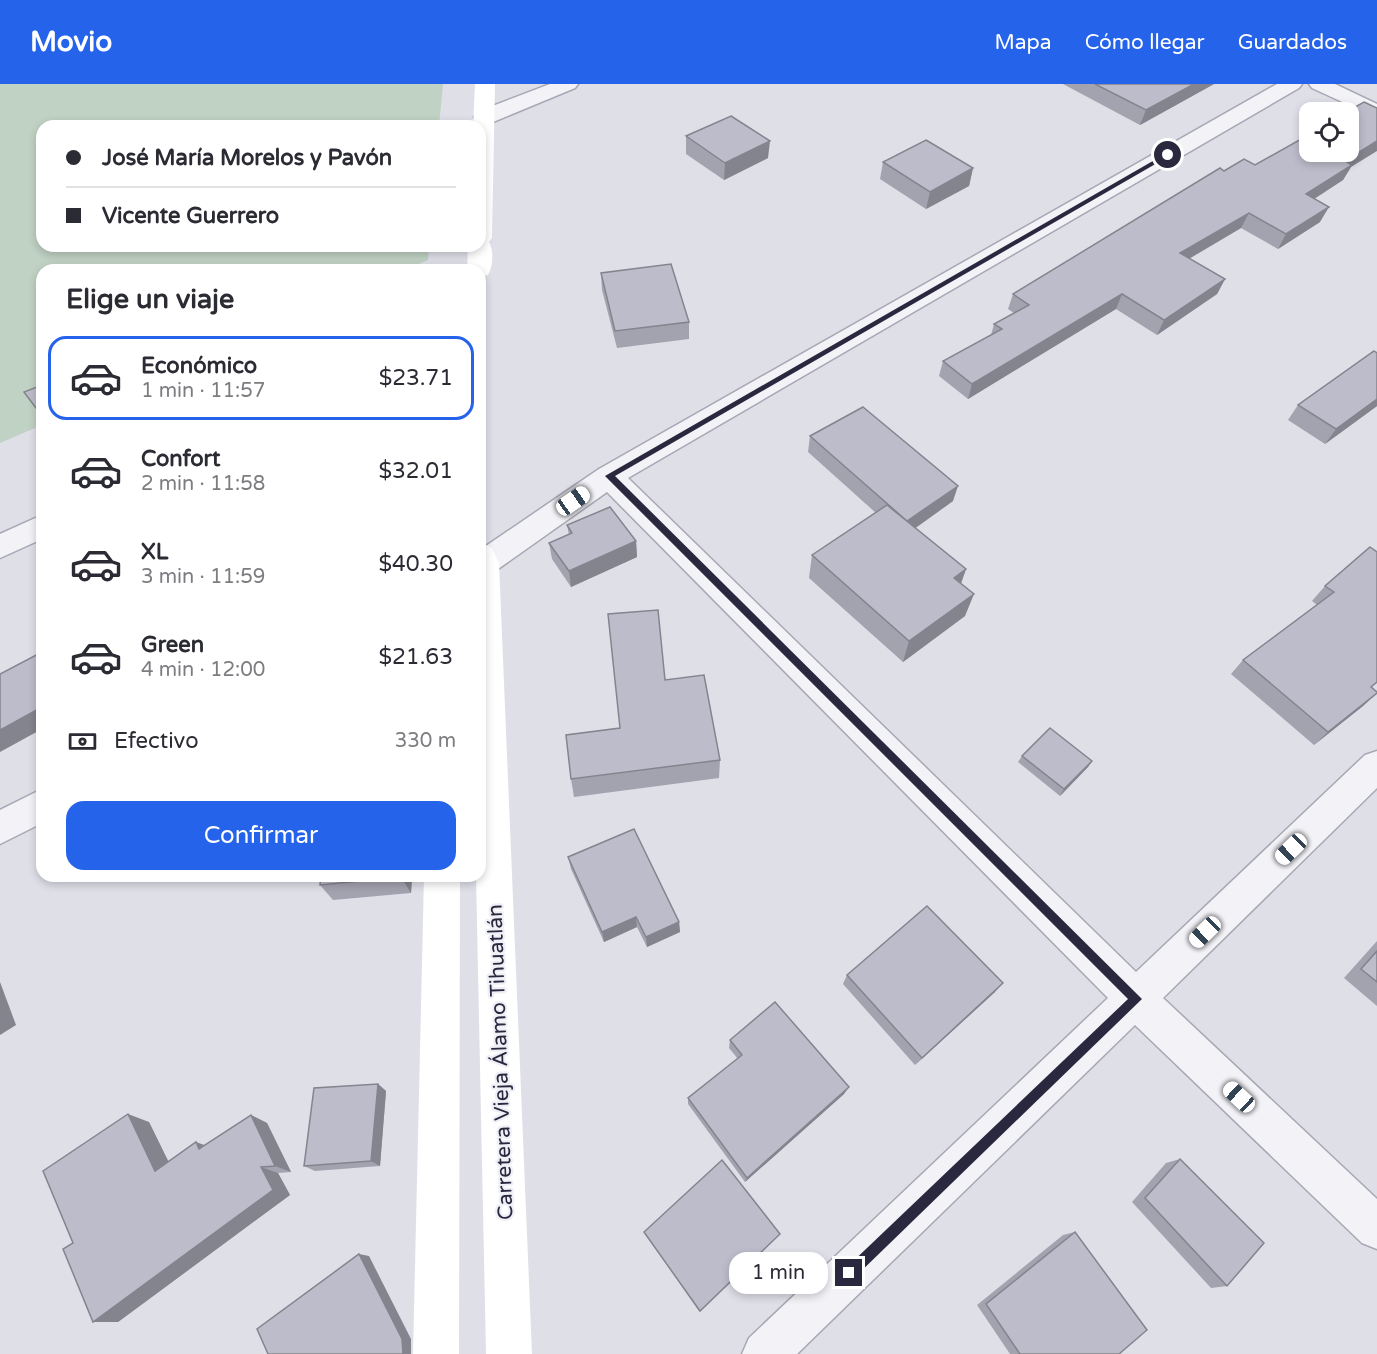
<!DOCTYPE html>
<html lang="es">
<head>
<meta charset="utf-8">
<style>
	:root { --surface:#fff; --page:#f7f7f7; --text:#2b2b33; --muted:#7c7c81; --line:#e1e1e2; --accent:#2563eb }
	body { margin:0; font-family:"Varela Round",sans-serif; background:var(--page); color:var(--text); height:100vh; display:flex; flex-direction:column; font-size:22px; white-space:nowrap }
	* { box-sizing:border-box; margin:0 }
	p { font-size:20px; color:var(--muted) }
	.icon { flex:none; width:33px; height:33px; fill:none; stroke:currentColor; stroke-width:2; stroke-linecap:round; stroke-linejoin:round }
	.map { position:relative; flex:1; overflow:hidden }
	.details { position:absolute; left:36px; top:180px; width:450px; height:618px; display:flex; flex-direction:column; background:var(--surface); border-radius:18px; box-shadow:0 3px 9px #0003 }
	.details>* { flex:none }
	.banner { position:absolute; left:36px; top:36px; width:450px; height:132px; border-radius:18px; box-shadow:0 3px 9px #0003; display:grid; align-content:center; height:132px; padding:0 30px; background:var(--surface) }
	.controls { position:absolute; left:1299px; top:18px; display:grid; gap:12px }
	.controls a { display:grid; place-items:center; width:60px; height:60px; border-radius:12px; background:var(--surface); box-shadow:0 3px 9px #0003; font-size:30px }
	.end { position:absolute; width:27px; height:27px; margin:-14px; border:8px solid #29283f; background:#fff; box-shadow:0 0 0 3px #fff }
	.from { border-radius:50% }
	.bubble { position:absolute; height:42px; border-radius:18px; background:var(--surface); box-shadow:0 3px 9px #0003; font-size:20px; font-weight:600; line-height:42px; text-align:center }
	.car { position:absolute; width:18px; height:36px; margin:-18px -9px; border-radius:8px; box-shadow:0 0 4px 2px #0007; background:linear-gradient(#fff 24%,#345 0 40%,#fff 0 76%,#345 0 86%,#fff 0) }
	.banner b { display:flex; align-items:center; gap:21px; height:57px; font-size:22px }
	.banner b+b { border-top:2px solid var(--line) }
	.banner i { width:15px; height:15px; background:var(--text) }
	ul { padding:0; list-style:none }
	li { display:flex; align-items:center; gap:18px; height:84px; margin:0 12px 9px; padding:0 18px; border:3px solid transparent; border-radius:18px }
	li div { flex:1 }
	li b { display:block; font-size:22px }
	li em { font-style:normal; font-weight:600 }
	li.on { border-color:var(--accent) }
	li>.icon { width:54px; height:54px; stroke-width:1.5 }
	h2 { padding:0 30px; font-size:27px; line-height:72px }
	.pay { display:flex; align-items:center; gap:15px; height:66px; padding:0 30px; font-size:22px }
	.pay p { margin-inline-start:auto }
	.button { display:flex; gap:12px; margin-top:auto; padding:12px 30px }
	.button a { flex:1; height:69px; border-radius:18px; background:var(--accent); color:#fff; font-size:24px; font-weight:600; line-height:69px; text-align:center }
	header { display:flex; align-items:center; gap:36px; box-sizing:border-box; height:84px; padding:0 30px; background:var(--accent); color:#fff }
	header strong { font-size:28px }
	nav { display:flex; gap:33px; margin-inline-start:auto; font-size:21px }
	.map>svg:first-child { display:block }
</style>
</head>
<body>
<header>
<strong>Movio</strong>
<nav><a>Mapa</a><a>Cómo llegar</a><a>Guardados</a></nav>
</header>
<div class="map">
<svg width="1377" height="1270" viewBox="0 0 1377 1270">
	<rect width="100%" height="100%" fill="#dfdfe8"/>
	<polygon fill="#c0d2c3" points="0,0 443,0 439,42 42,42 42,162 429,162 428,176 406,186 42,186 42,341 0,359"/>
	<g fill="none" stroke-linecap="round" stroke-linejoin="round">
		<g stroke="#a8a8b5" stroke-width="3">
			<g id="street">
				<polygon points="550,0 578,0 575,4 493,38 485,39 477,38 474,33 477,28"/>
				<polygon points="1277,0 1302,0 1299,4 628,394 1136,888 1365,671 1377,667 1377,704 1163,914 1377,1115 1377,1165 1362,1159 1135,941 797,1270 742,1270 749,1254 1108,914 607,408 491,490 480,494 480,466 599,385"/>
				<polygon points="1309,0 1335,0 1377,20 1377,34 1312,4"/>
				<polygon points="42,431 42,455 0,474 0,450"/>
				<polygon points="42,705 42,739 0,760 0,726"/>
			</g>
		</g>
		<use href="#street" fill="#f2f2f7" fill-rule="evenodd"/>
		<g fill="#fff" fill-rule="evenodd">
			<path d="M475 0H495L492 154 489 158C494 166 493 183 488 191L480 193V186H467L468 162H480V42H473Z"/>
			<polygon points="480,459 491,463 499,479 532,1270 486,1270 476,792 480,792"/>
			<polygon points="424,792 460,792 459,1270 413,1270"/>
		</g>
	</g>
	<g fill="#a3a2af">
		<polygon points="1063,0 1214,0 1140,41"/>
		<polygon points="686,52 768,74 724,96 686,70"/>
		<polygon points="883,78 973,84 969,102 926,125 880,95"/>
		<polygon points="1255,81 1351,83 1343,96 1314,115 1320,138 1278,165 1241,144 1189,175 1225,195 1217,210 1157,251 1116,225 968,315 939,292 943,277 991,251 994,240 1014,229 1008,225 1013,210 1224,87"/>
		<polygon points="601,189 689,238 689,255 617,264 602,206"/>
		<polygon points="1377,269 1377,322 1325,360 1288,336 1298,321"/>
		<polygon points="810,352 953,417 915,444 966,485 961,499 965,532 903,578 809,494 812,471 876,429 808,368"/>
		<polygon points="567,441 636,457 637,473 571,503 552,475 549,459 569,451"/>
		<polygon points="1377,468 1372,603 1377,609 1363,622 1314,661 1231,590 1243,576 1317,521 1312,517 1325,502"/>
		<polygon points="665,596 720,676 719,694 574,713 571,695"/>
		<polygon points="1022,672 1092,677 1088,683 1060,712 1018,678"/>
		<polygon points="568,773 679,838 680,848 647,863 637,843 604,858 571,785"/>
		<polygon points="321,792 412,792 411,809 333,816 320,801"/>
		<polygon points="1377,857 1377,922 1344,894"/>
		<polygon points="847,891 995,908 915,981 843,900"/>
		<polygon points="730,956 844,1010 745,1098 688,1020 688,1014 738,975 729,964"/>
		<polygon points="378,1000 386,1007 380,1082 315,1087 304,1082"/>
		<polygon points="251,1031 267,1039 291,1088 278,1089 290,1111 118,1238 93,1238 73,1159 149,1038 168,1077 205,1062"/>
		<polygon points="1180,1075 1227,1202 1211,1204 1132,1118 1166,1079"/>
		<polygon points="644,1148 780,1150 699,1227"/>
		<polygon points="1075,1148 1119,1270 1010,1270 977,1221 1063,1151"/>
	</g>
	<g fill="#84848e">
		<polygon points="1194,0 1214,0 1140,41 1146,26"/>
		<polygon points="770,57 768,74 724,96 725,79"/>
		<polygon points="1377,57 1377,67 1351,83 1343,96 1297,126 1306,110 1345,77"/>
		<polygon points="973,84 969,102 926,125 930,108"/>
		<polygon points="1329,123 1320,138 1278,165 1286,150"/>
		<polygon points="1249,129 1241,144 1173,184 1180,169"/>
		<polygon points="1225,195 1217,210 1157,251 1164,236"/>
		<polygon points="1122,210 1116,225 968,315 972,300"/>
		<polygon points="1377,315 1377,322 1325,360 1336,345"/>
		<polygon points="958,402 953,417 903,453 907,437"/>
		<polygon points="636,457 637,473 571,503 569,487"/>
		<polygon points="966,485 958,508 954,494"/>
		<polygon points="974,510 965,532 903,578 909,557"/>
		<polygon points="1377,609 1363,622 1314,661 1328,648"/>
		<polygon points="42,623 42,645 0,668 0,646"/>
		<polygon points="1092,677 1088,683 1060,712 1064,705"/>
		<polygon points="401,792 412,792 411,809 401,793"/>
		<polygon points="636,833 637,843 604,858 602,848"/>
		<polygon points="679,838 680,848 647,863 646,853"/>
		<polygon points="0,898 16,941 0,951"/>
		<polygon points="1003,899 995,908 915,981 922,974"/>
		<polygon points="378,1000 386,1007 380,1082 371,1077"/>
		<polygon points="849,1003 844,1010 745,1098 747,1094"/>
		<polygon points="128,1030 149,1038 176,1093 155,1087"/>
		<polygon points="251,1031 267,1039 291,1088 275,1082"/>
		<polygon points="196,1058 215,1065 199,1065"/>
		<polygon points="261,1083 278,1089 290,1111 118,1238 93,1238"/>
		<polygon points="359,1170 369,1172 411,1255 411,1270 403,1270"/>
	</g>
	<g fill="#bdbccb" stroke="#84848e" stroke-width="1.5">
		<polygon points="1095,0 1194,0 1146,26"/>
		<polygon points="1364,18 1377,24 1377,57 1345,77 1352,81 1306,110 1329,123 1286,150 1249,129 1180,169 1225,195 1164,236 1122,210 972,300 943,277 1002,245 994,240 1029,221 1013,210 1220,84 1224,87 1244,75 1255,81 1310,50 1310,68 1348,68 1348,28 1346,28"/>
		<polygon points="731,32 770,57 725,79 686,52"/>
		<polygon points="926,56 973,84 930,108 883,78"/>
		<polygon points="671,180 689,238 615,247 601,189"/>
		<polygon points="1374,267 1377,269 1377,315 1336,345 1298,321"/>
		<polygon points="42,301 42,332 24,308"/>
		<polygon points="863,323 958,402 907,437 810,352"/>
		<polygon points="887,421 966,485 954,494 974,510 909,557 812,471"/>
		<polygon points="610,423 636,457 569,487 549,459 572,449 567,441"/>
		<polygon points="1370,463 1377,468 1377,598 1371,603 1377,608 1377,609 1328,648 1243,576 1334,508 1325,502"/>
		<polygon points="658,526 665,596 704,591 720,676 571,695 566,651 620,644 608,530"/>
		<polygon points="42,568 42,623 0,646 0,590"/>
		<polygon points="1050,644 1092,677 1064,705 1022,672"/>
		<polygon points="634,745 679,838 646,853 636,833 602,848 568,773"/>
		<polygon points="321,792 401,792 401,793 320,801"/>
		<polygon points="927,822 1003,899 922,974 847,891"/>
		<polygon points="1377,867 1377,898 1361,885"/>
		<polygon points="775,918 849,1003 747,1094 688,1014 742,971 730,956"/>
		<polygon points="378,1000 371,1077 304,1082 314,1004"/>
		<polygon points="128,1030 155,1087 196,1058 199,1065 251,1031 275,1082 261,1083 273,1106 93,1238 63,1165 73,1159 43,1087"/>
		<polygon points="1180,1075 1264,1159 1227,1202 1145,1114"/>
		<polygon points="722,1076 780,1150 700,1227 644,1148"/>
		<polygon points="1075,1148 1147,1246 1119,1270 1020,1270 986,1220"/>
		<polygon points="359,1170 402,1255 403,1270 268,1270 257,1245"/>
	</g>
	<polygon fill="#29283f" points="1165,70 1171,71 615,392 1142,915 854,1194 849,1196 845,1194 843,1189 845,1185 1128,915 605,392"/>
	<g text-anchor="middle" stroke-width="4.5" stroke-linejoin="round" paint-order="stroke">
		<g font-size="21" fill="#29283f" stroke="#efeff6">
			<text transform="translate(500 978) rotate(-92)" y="7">Carretera Vieja Álamo Tihuatlán</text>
		</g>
	</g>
</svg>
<div class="controls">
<a><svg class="icon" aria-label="locate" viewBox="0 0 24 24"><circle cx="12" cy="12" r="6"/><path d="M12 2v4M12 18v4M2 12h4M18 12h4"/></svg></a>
</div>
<i class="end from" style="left:1168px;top:71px"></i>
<i class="end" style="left:849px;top:1189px"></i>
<div class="bubble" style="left:729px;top:1168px;width:99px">1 min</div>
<i class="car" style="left:573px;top:417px;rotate:55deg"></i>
<i class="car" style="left:1291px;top:765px;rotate:226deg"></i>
<i class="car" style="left:1205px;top:848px;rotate:226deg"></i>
<i class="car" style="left:1239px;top:1013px;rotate:313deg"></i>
<div class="banner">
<b><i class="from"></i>José María Morelos y Pavón</b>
<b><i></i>Vicente Guerrero</b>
</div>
<section class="details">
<h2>Elige un viaje</h2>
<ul>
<li class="on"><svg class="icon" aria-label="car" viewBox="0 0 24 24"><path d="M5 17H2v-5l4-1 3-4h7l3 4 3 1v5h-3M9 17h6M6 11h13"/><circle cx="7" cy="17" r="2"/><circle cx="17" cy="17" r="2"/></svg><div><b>Económico</b><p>1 min · 11:57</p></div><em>$23.71</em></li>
<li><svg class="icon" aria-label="car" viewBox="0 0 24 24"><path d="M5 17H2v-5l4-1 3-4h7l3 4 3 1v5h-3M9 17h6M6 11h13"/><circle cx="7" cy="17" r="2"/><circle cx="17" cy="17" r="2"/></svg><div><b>Confort</b><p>2 min · 11:58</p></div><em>$32.01</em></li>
<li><svg class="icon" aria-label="car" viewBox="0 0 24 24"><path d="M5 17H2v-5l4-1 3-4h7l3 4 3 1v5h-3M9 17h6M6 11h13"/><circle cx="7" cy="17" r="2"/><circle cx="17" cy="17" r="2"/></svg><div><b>XL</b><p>3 min · 11:59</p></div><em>$40.30</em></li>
<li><svg class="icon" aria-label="car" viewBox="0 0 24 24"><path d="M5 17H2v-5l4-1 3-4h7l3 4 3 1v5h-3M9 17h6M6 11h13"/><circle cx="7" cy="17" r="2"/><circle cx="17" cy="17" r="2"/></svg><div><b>Green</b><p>4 min · 12:00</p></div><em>$21.63</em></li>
</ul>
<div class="pay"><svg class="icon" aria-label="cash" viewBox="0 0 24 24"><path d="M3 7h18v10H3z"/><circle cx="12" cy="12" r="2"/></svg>Efectivo<p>330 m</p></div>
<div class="button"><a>Confirmar</a></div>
</section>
</div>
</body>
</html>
